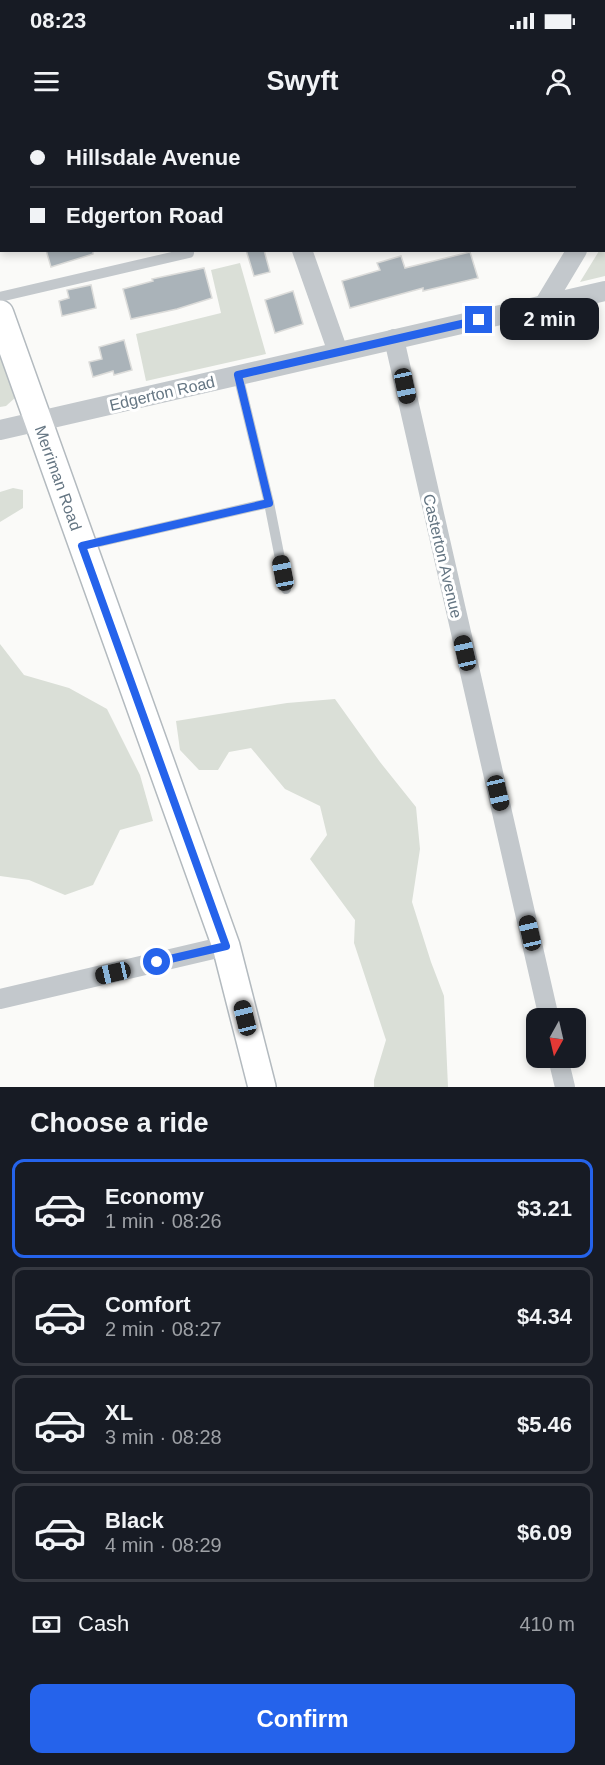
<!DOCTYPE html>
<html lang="en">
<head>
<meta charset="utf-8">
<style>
	:root { --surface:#171b24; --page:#242831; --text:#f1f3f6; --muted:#9ea1a6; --line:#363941; --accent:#2563eb }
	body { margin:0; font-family:Helvetica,sans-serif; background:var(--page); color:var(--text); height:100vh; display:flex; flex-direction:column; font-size:22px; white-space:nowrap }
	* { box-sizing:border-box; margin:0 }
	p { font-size:20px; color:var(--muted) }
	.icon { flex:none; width:33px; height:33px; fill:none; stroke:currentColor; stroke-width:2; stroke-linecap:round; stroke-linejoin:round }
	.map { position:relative; height:967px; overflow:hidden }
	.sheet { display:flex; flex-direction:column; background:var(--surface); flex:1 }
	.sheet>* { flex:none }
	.top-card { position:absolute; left:0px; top:0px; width:606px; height:132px; box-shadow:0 3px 9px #0003; display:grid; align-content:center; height:132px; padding:0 30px; background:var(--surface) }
	.needle { width:39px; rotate:188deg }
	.fabs { position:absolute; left:526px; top:888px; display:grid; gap:12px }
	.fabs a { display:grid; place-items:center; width:60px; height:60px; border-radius:12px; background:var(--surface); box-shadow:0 3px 9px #0003; font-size:30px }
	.end { position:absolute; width:27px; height:27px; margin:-14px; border:8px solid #2563eb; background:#fff; box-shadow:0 0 0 3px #fff }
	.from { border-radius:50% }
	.bubble { position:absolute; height:42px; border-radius:12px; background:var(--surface); box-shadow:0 3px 9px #0003; font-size:20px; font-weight:700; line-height:42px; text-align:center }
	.car { position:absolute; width:18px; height:36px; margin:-18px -9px; border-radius:8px; box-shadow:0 0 4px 2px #0007; background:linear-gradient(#222 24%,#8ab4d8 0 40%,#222 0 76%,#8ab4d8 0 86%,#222 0) }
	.top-card b { display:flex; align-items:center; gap:21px; height:57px; font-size:22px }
	.top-card b+b { border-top:2px solid var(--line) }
	.top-card i { width:15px; height:15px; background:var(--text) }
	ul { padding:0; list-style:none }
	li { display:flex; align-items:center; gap:18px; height:99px; margin:0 12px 9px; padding:0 18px; border:3px solid var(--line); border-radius:12px }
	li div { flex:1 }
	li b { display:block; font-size:22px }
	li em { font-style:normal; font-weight:700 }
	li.selected { border-color:var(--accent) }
	li>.icon { width:54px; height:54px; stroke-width:1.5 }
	h2 { padding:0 30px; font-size:27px; line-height:72px }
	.pay { display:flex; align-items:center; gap:15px; height:66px; padding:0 30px; font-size:22px }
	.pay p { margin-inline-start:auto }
	.action { display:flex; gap:12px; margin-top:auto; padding:12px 30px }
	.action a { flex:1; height:69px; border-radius:12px; background:var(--accent); color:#fff; font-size:24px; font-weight:700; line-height:69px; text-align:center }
	.status { display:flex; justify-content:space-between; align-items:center; height:42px; padding:0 30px; background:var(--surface); direction:ltr }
	.status svg { height:16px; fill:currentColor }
	header { display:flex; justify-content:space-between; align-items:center; height:78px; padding:0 30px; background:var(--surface); font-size:27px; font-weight:700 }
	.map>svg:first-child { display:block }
</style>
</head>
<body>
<div class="status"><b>08:23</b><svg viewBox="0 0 49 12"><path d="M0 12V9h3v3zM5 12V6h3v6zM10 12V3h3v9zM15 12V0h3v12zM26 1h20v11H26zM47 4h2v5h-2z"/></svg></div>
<header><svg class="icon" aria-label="menu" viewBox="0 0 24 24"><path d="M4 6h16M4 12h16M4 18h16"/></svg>Swyft<svg class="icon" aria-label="person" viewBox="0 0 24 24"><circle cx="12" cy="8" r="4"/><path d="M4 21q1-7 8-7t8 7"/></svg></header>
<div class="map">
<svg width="605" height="967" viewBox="0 0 605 967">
	<rect width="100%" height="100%" fill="#fafaf8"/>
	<g fill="#dadfd7">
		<polygon points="605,121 605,156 580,162 599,131 604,130"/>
		<polygon points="240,143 266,234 146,261 136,214 221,193 211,150"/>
		<polygon points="0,205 17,276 6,286 0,287"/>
		<polygon points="13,368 23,370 23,388 0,402 0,372"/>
		<polygon points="0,524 24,555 69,568 107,589 140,655 153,701 120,710 93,765 65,775 29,760 0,756"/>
		<polygon points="335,579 380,642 416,687 420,729 412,782 431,842 444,876 448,967 374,967 374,960 386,920 354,823 355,800 310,739 327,715 320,686 285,669 251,628 229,632 218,650 199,650 180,630 176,601 287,583"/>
	</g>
	<g fill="#aab3b9" stroke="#dcdcda" stroke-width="1.5">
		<polygon points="46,130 93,130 93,134 51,147"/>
		<polygon points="246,130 264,130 270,152 254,156"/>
		<polygon points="470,132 478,158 423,171 423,168 350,188 342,161 380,150 377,143 401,136 405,148"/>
		<polygon points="204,148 212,178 177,189 131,199 123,169 153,161 152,159"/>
		<polygon points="91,165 96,188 62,196 59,181 69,178 67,170"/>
		<polygon points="293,171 303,204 275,213 265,180"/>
		<polygon points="124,220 132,250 114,255 113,251 93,257 89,242 102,239 99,227"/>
	</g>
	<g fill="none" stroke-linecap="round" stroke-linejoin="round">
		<g stroke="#b3babf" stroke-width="30">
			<g id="secondary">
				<path id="s1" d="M0 194 226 826 262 967"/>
			</g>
		</g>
		<g stroke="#c3c8cc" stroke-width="10">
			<polyline points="0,177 189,133"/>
			<polyline points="238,255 269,383 286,469"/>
			<polyline points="82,426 269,383"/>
		</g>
		<g stroke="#c3c8cc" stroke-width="20">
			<polyline points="297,2 299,0"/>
			<polyline points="604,85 605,85"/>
			<polyline points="302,130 338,232"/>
			<polyline points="544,185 577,130"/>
			<polyline points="394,219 549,898"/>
			<polyline points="0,310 605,171"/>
			<polyline points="0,879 226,826"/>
			<polyline points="558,938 565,967"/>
		</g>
		<use href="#secondary" stroke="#fff" stroke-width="27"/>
	</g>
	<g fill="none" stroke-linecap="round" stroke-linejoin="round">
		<polyline stroke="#2563eb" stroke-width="8" points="157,842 226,826 82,426 269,383 238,255 479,200"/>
	</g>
	<g text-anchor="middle" stroke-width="6" stroke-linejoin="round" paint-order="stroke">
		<g font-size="16" fill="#657683" stroke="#fff">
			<text transform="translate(162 273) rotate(-13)" y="6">Edgerton Road</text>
			<text dy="6" stroke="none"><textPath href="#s1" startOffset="174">Merriman Road</textPath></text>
			<text transform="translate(443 436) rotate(77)" y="6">Casterton Avenue</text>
		</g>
	</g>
</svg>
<div class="fabs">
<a><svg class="needle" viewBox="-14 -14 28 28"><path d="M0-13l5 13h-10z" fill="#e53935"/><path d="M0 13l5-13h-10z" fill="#9ea1a6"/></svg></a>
</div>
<i class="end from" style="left:157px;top:842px"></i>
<i class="end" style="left:479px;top:200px"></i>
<div class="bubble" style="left:500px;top:178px;width:99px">2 min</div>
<i class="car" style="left:405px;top:266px;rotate:168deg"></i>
<i class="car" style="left:283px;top:453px;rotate:349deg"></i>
<i class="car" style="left:465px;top:533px;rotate:347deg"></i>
<i class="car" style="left:498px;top:673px;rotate:167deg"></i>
<i class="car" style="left:530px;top:813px;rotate:347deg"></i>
<i class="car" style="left:113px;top:853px;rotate:257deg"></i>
<i class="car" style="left:245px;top:898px;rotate:346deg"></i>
<div class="top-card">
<b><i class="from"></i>Hillsdale Avenue</b>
<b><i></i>Edgerton Road</b>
</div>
</div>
<section class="sheet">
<h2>Choose a ride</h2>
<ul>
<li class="selected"><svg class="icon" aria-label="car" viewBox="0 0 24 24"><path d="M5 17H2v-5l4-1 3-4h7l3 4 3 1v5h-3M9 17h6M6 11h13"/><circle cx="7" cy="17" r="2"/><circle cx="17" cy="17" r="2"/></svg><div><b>Economy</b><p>1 min · 08:26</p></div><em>$3.21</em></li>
<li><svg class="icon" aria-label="car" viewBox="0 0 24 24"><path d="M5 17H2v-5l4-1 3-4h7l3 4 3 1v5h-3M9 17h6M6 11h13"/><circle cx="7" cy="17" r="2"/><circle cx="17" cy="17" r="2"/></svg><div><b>Comfort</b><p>2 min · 08:27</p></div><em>$4.34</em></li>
<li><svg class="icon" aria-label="car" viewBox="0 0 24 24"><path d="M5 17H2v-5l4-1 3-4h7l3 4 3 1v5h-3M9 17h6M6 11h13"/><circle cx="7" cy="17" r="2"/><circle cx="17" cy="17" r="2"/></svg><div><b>XL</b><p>3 min · 08:28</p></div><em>$5.46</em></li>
<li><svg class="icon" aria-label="car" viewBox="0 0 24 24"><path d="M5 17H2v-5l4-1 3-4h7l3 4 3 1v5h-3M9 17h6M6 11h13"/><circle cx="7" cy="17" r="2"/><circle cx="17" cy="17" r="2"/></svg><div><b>Black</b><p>4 min · 08:29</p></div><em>$6.09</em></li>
</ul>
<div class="pay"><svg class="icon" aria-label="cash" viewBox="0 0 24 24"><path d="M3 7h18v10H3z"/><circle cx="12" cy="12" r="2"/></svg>Cash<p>410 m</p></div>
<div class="action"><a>Confirm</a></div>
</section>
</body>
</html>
